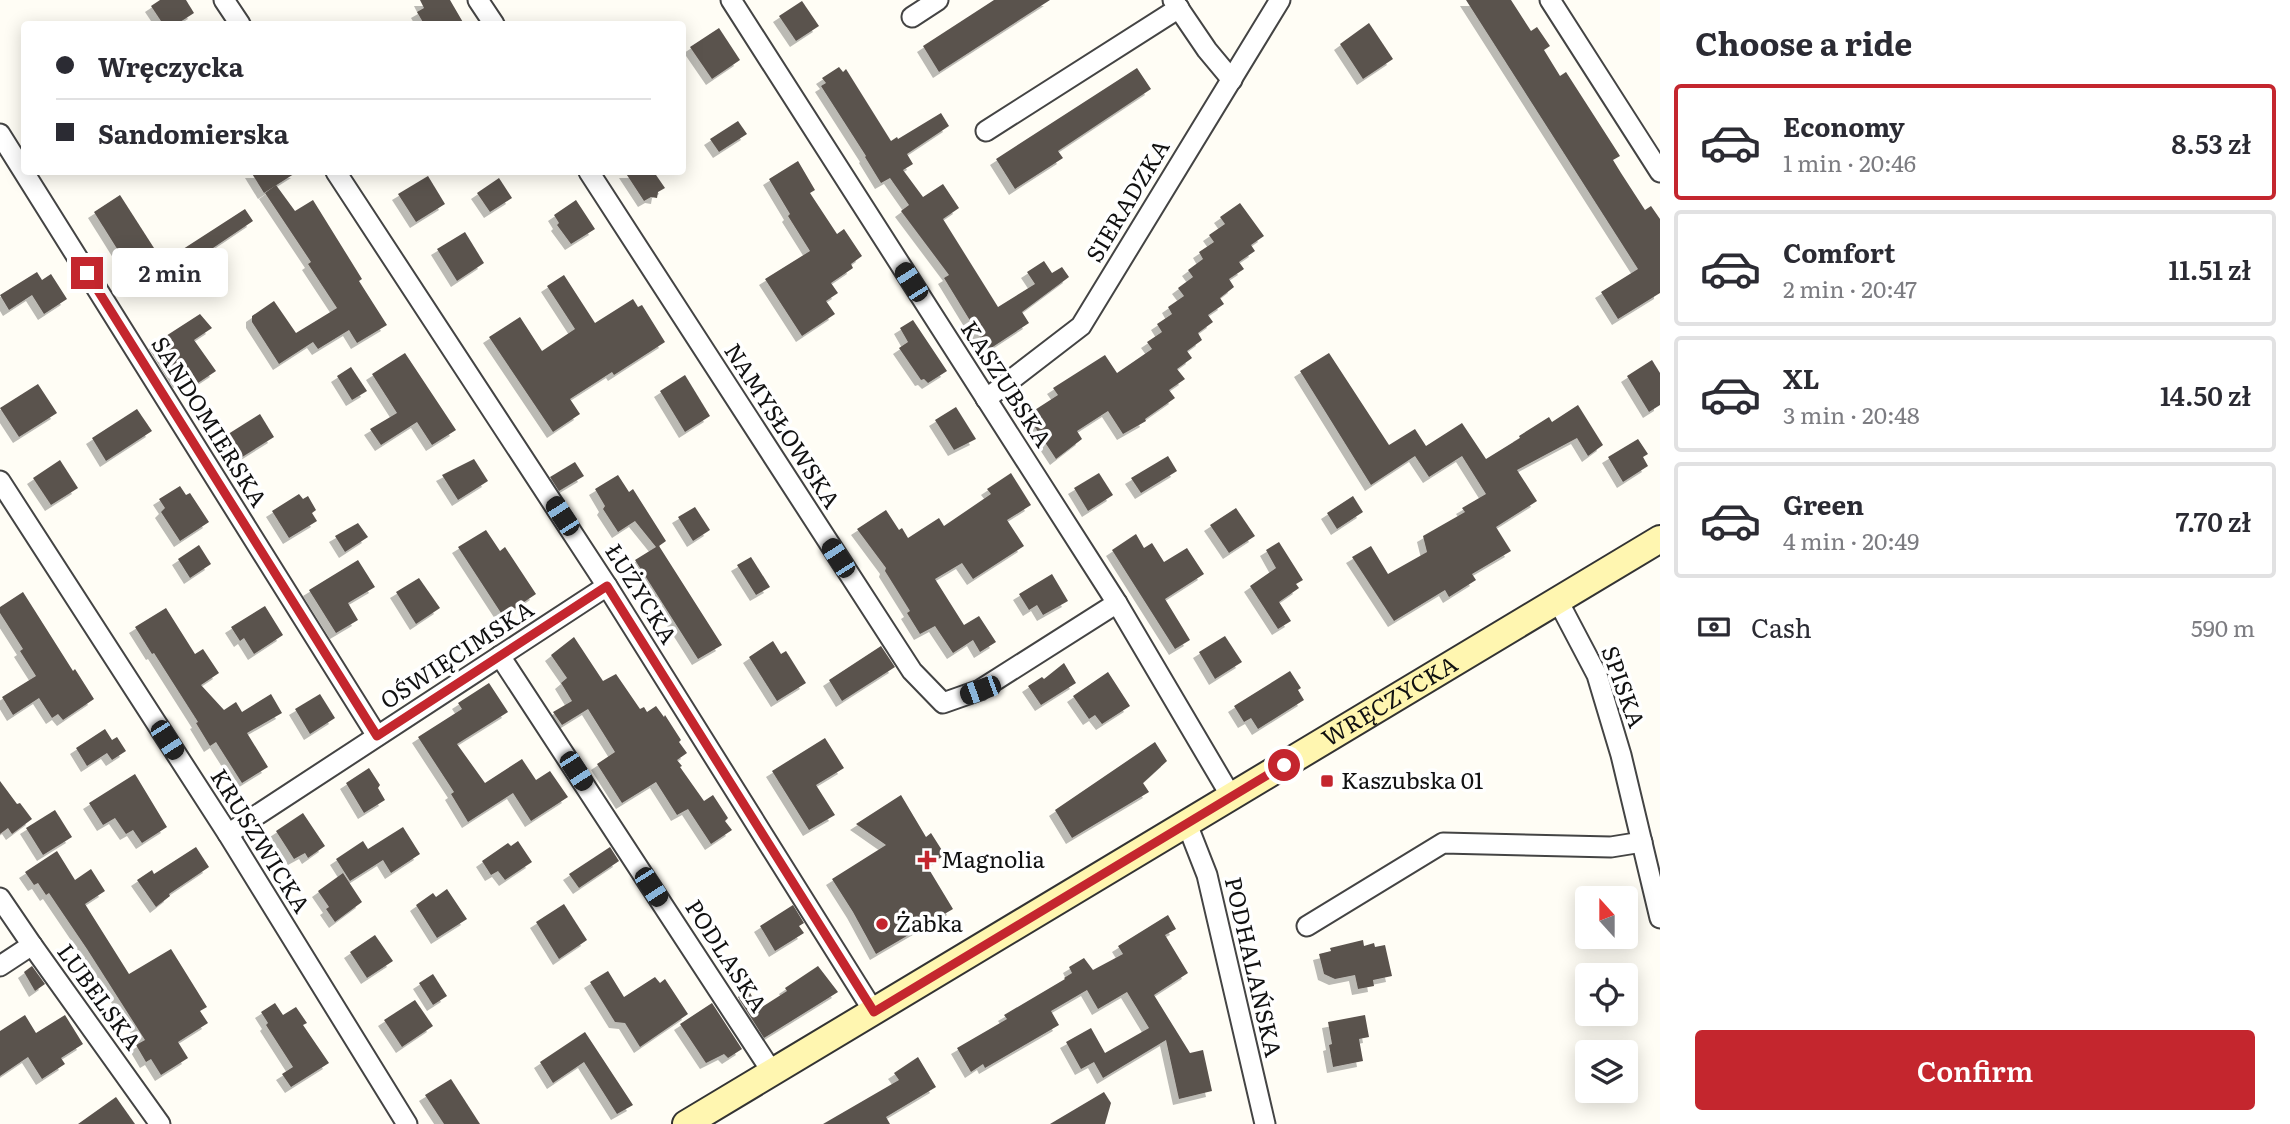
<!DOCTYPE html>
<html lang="en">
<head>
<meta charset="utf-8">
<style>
	:root { --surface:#fff; --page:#f2f2f3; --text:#2b2b33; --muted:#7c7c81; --line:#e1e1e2; --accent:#c4262e }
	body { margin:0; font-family:Literata,serif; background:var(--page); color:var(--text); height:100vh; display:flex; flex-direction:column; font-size:26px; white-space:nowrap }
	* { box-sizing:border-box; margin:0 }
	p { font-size:23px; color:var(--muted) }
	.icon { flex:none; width:38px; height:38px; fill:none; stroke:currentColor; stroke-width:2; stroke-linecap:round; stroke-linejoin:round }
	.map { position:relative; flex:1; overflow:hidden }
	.side { display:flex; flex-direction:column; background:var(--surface); width:630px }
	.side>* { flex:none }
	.guide { position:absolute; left:21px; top:21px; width:665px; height:154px; border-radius:7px; box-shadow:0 4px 18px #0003; display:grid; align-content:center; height:154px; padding:0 35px; background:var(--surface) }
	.needle { width:46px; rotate:339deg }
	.controls { position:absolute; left:1575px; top:886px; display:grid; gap:14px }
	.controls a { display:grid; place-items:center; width:63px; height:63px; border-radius:7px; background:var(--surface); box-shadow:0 4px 18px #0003; font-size:35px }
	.end { position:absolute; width:32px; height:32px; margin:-16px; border:9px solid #c4262e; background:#fff; box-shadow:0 0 0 4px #fff }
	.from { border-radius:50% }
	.bubble { position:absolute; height:49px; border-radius:7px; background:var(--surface); box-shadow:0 4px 18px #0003; font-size:23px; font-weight:600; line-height:49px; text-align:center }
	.car { position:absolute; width:21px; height:42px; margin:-21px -10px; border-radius:9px; box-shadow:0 0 5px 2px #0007; background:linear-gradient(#222 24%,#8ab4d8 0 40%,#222 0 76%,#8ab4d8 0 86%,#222 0) }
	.guide b { display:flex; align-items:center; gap:24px; height:66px; font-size:26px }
	.guide b+b { border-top:2px solid var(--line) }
	.guide i { width:18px; height:18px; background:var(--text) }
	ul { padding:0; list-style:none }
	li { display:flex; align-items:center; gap:21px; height:116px; margin:0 14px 10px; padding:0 21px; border:4px solid var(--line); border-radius:7px }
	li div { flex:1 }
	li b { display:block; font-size:26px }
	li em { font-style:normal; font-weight:600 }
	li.current { border-color:var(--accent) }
	li>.icon { width:63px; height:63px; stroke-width:1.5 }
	h2 { padding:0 35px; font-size:32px; line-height:84px }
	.pay { display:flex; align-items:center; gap:18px; height:77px; padding:0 35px; font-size:26px }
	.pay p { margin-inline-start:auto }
	.action { display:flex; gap:14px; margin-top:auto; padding:14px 35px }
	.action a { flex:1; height:80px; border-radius:7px; background:var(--accent); color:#fff; font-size:28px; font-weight:600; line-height:80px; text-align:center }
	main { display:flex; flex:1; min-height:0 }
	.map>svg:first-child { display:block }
</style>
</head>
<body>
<main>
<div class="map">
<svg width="1660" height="1124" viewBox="0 0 1660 1124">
	<defs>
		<filter id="shadow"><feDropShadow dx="-6" dy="6" stdDeviation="0" flood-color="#0004"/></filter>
	</defs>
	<rect width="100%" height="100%" fill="#fffdf5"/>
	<g fill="#5a524d" filter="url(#shadow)">
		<polygon points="160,0 186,0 194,13 177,24 163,24 151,6"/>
		<polygon points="420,0 450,0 464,24 424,24 417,12 424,8"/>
		<polygon points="994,0 1050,0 939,72 923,46"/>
		<polygon points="1466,0 1511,0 1531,31 1537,27 1550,46 1544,50 1560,76 1566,72 1620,156 1613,160 1621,173 1645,210 1651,206 1660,219 1660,293 1618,319 1601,292 1638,269"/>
		<polygon points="802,1 819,26 796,41 779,16"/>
		<polygon points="1369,23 1393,59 1363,79 1340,44"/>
		<polygon points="719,28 740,60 712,79 690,47"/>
		<polygon points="839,67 843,72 846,69 891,141 897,137 898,139 941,113 949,126 907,154 913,164 903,170 923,197 943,184 959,208 943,219 998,307 1035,284 1027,272 1044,261 1052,273 1062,267 1069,277 1022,312 1029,323 988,350 944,278 949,275 901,211 909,205 890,178 881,183 865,157 866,156 821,86 826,83 822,78"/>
		<polygon points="1137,68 1151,89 1058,151 1063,158 1015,189 996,159"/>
		<polygon points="738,121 747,134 719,152 710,139"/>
		<polygon points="798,161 815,190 810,193 837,234 844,229 862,256 851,264 853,268 831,283 838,293 826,301 835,314 802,336 765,279 810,251 788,216 790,214 769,179"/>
		<polygon points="251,172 297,172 264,193"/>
		<polygon points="625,172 654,172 665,188 658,192 657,198 651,197 644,201"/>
		<polygon points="428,176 445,204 416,222 398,194"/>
		<polygon points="499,178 512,198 490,212 477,193"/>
		<polygon points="276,185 295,211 313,200 362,279 359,281 387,325 357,343 349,330 318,349 313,342 279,364 252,322 252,316 274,301 296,333 337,308 308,264 311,262 265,193"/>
		<polygon points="120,195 154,248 126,263 94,212"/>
		<polygon points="576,200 595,229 571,244 557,225 559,223 554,215"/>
		<polygon points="1240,203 1264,236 1251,245 1255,251 1239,262 1244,269 1229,279 1234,287 1220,298 1224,304 1208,315 1213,322 1198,333 1202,340 1187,351 1192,358 1177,369 1185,379 1169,390 1175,398 1145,419 1146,421 1123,434 1108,411 1077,431 1082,439 1056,459 1027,415 1058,395 1053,388 1105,355 1117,373 1152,349 1147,342 1162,332 1157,324 1172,314 1168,307 1184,296 1178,288 1193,277 1188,270 1203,259 1199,252 1214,242 1209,235 1225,224 1220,217"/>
		<polygon points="245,209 253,221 213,248 220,258 195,274 180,251"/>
		<polygon points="465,232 484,263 457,281 437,249"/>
		<polygon points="37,272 42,280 51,274 67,299 44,314 32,295 9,310 0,295"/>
		<polygon points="564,275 595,323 633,299 638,307 642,305 665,342 614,375 612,372 570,399 580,414 553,432 489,337 520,317 542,351 575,329 547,286"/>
		<polygon points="200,314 212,328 194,340 216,371 198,383 192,374 179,382 155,343"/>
		<polygon points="913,320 947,371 928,383 924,379 921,380 899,348 908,342 900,328"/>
		<polygon points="405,353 456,430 432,445 417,422 381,445 370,429 397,413 372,374"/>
		<polygon points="1329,353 1389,445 1415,429 1426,446 1462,423 1486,459 1520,438 1519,436 1549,417 1552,422 1578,405 1603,445 1588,456 1577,438 1517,470 1537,501 1496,527 1511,551 1472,574 1476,580 1449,597 1445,590 1394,621 1352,557 1371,546 1388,574 1427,552 1423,536 1465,512 1462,508 1486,494 1462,456 1429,477 1415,456 1371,485 1300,371"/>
		<polygon points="1652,360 1660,373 1660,405 1649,412 1627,376"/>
		<polygon points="351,367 367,391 352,400 337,376"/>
		<polygon points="685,375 710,416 685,432 660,391"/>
		<polygon points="38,384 57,413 19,437 0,408"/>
		<polygon points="956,407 976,439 954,450 935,420"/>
		<polygon points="137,409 152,431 106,461 92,438"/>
		<polygon points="260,414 274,437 239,459 225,436"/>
		<polygon points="1638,439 1648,454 1643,457 1648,466 1623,482 1608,457"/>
		<polygon points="1168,456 1177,471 1141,493 1131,478"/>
		<polygon points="474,459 488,481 458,500 442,475"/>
		<polygon points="60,460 78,488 51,505 33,478"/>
		<polygon points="575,462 584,476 559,491 550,477"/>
		<polygon points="1011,473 1031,505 1007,520 1024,546 973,579 962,563 935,579 964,625 979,616 996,642 980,652 973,640 953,653 935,626 920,634 907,613 910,611 885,571 886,568 857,529 886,510 899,530 902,528 908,538 939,518 944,526 991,494 987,489"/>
		<polygon points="1099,473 1113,495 1088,511 1074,488"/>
		<polygon points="618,475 629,492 633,489 666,541 659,546 722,645 698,659 635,560 656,547 635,521 618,532 603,509 605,506 595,489"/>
		<polygon points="180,486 186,495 190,493 209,522 180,541 161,512 165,508 159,499"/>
		<polygon points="299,494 303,499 308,496 316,510 312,513 317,521 289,538 272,511"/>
		<polygon points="1353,496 1363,512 1337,529 1327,513"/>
		<polygon points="695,507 710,530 693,541 678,517"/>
		<polygon points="1236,508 1255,536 1229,553 1210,525"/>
		<polygon points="358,523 368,537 345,552 335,536"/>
		<polygon points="486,530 500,551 505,547 536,594 503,616 458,547"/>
		<polygon points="1136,534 1144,548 1152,543 1164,562 1187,548 1204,574 1165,599 1190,640 1175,649 1112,550"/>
		<polygon points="1279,542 1303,580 1296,584 1299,588 1279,602 1291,621 1278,629 1250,586 1276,568 1266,550"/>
		<polygon points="199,545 211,564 190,578 178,559"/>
		<polygon points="751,557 770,587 756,595 737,565"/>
		<polygon points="358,560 375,587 348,603 358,620 336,633 309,590"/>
		<polygon points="1052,574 1068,601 1043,615 1037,605 1029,610 1019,594"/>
		<polygon points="419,578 440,608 416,624 396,592"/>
		<polygon points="23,592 73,671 75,669 94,699 63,720 58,714 52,718 39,698 13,715 2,697 36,676 20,651 23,649 0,613 0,607"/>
		<polygon points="265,606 283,635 254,654 244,638 240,641 231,627"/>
		<polygon points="166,608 195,654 203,649 219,673 201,685 224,710 236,702 242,712 271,694 282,713 247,733 268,767 242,783 216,742 210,746 196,723 198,722 154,653 152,654 135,627"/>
		<polygon points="1225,636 1242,662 1215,679 1199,652"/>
		<polygon points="574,637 603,681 616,674 640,709 644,707 647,712 656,706 664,717 665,715 681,740 679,742 687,753 677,760 682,766 680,767 704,801 713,795 728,818 725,821 732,830 711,844 688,809 677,815 656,782 622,803 597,764 615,752 588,709 562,725 553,712 572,701 561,683 567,678 551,655"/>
		<polygon points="773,641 781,654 786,651 806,683 777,701 749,657"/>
		<polygon points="881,646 895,667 842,701 829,680"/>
		<polygon points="1064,663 1076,683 1041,705 1028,686 1042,677 1044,679"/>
		<polygon points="1290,671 1301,688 1298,690 1304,700 1258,729 1251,718 1244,722 1234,706"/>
		<polygon points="1108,672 1130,706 1102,724 1095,715 1089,719 1073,696"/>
		<polygon points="489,683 508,712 457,744 485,783 522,759 536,780 550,771 568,797 531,821 513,793 468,822 451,794 454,792 418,737 462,709 458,703"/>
		<polygon points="320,694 335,718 310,734 295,709"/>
		<polygon points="105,729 112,740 117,737 126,751 112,760 107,753 87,766 76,748"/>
		<polygon points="825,738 844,768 816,785 835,815 809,830 772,771"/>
		<polygon points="1155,742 1167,761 1143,783 1149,792 1072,838 1055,810"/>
		<polygon points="369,768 380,785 378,788 385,800 364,813 346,783"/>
		<polygon points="135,774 167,827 142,843 133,830 126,834 115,818 103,825 89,803"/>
		<polygon points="0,781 17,804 20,803 32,819 12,834 8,828 0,834"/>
		<polygon points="901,795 926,837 931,833 945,855 927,866 953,909 876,954 853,912 832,879 886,845 856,824"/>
		<polygon points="55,810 72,837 43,855 26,828"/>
		<polygon points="303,813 325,846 308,858 305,853 294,859 276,831"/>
		<polygon points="403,827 420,854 391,873 383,860 350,881 336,859 363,841 368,849"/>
		<polygon points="518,841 532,862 505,880 498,871 491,875 482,861 508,843 511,846"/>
		<polygon points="196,847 209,867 169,894 170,896 156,907 137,880 152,870 154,874"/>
		<polygon points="610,847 619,861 579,888 569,874"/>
		<polygon points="57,851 75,880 91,869 105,891 85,904 129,974 171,949 207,1007 200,1011 208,1023 178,1042 188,1058 161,1075 151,1059 146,1062 136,1045 145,1040 87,949 49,893 46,895 38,883 34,885 25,872"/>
		<polygon points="343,873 362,902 335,922 326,909 329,907 318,891"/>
		<polygon points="447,889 467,919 437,938 416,905 433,893 436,897"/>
		<polygon points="564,904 587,940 559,959 536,922"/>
		<polygon points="793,905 804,923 799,926 804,933 775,951 760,926"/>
		<polygon points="1168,915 1176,929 1165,935 1188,973 1154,995 1190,1053 1203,1050 1212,1091 1179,1099 1166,1040 1103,1078 1094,1062 1081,1069 1066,1042 1091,1028 1105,1053 1149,1028 1127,992 1098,1009 1087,990 1051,1011 1059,1025 985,1068 983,1064 971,1072 957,1048 1007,1019 1004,1015 1065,979 1064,978 1072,973 1069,967 1084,958 1093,970 1123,954 1118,946"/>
		<polygon points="375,935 393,961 367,978 350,952"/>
		<polygon points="1363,940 1364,946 1374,943 1375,947 1385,945 1392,976 1373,980 1374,986 1358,989 1355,975 1335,979 1324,974 1319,954 1331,951 1330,948"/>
		<polygon points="32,966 45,984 35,991 24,972"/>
		<polygon points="818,966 838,992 764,1038 738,997 749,991 759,1009 787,991 785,988"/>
		<polygon points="608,971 624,997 655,977 660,983 665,979 688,1014 640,1047 625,1023 615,1022 590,982"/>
		<polygon points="433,974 447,996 433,1005 419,983"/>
		<polygon points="415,1000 433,1026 402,1047 384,1020"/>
		<polygon points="275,1003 283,1015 296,1007 307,1023 303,1025 329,1063 291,1087 282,1074 293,1067 266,1025 268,1023 261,1012"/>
		<polygon points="712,1003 742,1049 728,1058 724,1054 706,1063 680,1024"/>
		<polygon points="25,1015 36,1033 65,1015 83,1044 61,1058 65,1064 42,1079 28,1057 0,1076 0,1031"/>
		<polygon points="1365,1015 1369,1037 1359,1039 1363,1061 1333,1067 1329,1045 1332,1044 1328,1022"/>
		<polygon points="585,1032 633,1105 617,1114 584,1062 553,1083 540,1062"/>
		<polygon points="918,1057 936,1087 886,1117 890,1124 823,1124 899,1080 894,1073"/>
		<polygon points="451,1079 480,1124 444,1124 425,1095"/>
		<polygon points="1104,1092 1111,1103 1105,1124 1050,1124"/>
		<polygon points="116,1097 135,1124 78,1124"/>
	</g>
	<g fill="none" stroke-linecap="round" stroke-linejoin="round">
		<g stroke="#444" stroke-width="23">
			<g id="minor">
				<polyline points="224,0 240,24"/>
				<polyline points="478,0 494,24"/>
				<polyline points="731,0 1117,603 1232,798"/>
				<polyline points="1173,0 1207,50 1232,80"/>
				<polyline points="1550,0 1660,172"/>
				<polyline points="912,17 938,0"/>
				<polyline points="986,131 1179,8"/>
				<polyline points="0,134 377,736"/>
				<polyline points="336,172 607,586 874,1012"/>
				<polyline points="589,172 912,671 943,703 980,690 1117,603"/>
				<polyline points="986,399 1081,326 1280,0"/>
				<polyline points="0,481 228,834 407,1124"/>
				<polyline points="1557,599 1597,675 1621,755 1660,918"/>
				<polyline points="500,656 772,1072"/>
				<polyline points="1187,824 1207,875 1265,1124"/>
				<polyline points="228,834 607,586"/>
				<polyline points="0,898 32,945 160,1124"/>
				<polyline points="1307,926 1443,843 1611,847 1642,842"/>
				<polyline points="0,966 32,945"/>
			</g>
		</g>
		<g stroke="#333" stroke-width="30">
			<g id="secondary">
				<path id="s1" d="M686 1124 1660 539"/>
			</g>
		</g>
		<use href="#minor" stroke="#fff" stroke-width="19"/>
		<use href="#secondary" stroke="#fff6b0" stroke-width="26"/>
	</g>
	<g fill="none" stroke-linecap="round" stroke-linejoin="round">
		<polyline stroke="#c4262e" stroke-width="9" points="87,273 377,736 607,586 874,1012 1284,765"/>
	</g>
	<g fill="#c4262e" stroke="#fff" stroke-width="2.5">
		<rect x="1320" y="774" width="14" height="14" rx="3.5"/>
		<path d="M923.5 849.5h7v7h7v7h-7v7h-7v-7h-7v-7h7z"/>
		<circle cx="882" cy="924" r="7"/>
	</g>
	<g text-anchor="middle" stroke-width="7" stroke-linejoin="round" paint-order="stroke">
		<g font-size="23" fill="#111" stroke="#fff">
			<text transform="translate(1128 201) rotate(-59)" y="8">SIERADZKA</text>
			<text transform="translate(1006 384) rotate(57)" y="8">KASZUBSKA</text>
			<text transform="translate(209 422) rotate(58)" y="8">SANDOMIERSKA</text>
			<text transform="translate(782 426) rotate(57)" y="8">NAMYSŁOWSKA</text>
			<text transform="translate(641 594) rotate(58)" y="8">ŁUŻYCKA</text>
			<text transform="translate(457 655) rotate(-33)" y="8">OŚWIĘCIMSKA</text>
			<text transform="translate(1623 687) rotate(70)" y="8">SPISKA</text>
			<text dy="8" stroke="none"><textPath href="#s1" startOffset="821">WRĘCZYCKA</textPath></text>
			<text transform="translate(260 841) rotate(58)" y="8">KRUSZWICKA</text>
			<text transform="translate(726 956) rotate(57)" y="8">PODLASKA</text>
			<text transform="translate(1253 967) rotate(77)" y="8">PODHALAŃSKA</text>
			<text transform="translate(99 997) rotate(54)" y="8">LUBELSKA</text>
		</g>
		<g font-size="23" fill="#111" stroke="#fff" text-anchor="start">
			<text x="1341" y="789">Kaszubska 01</text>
			<text x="941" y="868">Magnolia</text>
			<text x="896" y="932">Żabka</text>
		</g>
	</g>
</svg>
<div class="controls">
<a><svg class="needle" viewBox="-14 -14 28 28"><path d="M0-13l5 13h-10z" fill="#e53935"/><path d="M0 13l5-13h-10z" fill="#7c7c81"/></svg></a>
<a><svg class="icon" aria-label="locate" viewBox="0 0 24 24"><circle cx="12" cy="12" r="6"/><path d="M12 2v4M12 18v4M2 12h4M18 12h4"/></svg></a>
<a><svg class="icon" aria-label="layers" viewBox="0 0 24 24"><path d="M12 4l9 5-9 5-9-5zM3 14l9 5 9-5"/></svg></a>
</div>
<i class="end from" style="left:1284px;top:765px"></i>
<i class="end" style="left:87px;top:273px"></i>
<div class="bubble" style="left:112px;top:248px;width:116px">2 min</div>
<i class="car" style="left:911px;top:282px;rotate:327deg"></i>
<i class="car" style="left:562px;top:516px;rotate:327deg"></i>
<i class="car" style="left:838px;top:558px;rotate:327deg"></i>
<i class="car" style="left:980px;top:690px;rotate:250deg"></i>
<i class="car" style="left:167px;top:740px;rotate:147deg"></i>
<i class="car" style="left:576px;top:771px;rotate:147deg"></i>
<i class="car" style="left:651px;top:887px;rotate:147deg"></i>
<div class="guide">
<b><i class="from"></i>Wręczycka</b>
<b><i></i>Sandomierska</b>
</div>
</div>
<section class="side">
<h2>Choose a ride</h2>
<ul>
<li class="current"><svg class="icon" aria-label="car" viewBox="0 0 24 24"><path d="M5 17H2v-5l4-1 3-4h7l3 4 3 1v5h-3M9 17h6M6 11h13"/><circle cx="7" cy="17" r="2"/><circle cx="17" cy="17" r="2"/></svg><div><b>Economy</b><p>1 min · 20:46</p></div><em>8.53 zł</em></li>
<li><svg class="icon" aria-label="car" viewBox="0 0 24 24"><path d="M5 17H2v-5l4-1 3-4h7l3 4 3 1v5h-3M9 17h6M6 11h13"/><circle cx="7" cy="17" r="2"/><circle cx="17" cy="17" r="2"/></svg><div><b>Comfort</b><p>2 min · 20:47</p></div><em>11.51 zł</em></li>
<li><svg class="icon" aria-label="car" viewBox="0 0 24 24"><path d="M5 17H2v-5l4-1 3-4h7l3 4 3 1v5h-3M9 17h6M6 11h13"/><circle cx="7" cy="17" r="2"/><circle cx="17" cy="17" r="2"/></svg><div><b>XL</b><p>3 min · 20:48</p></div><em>14.50 zł</em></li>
<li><svg class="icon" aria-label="car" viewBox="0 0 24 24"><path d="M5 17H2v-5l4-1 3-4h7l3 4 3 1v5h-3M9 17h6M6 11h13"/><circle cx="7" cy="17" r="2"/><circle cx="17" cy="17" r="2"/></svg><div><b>Green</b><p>4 min · 20:49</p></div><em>7.70 zł</em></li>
</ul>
<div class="pay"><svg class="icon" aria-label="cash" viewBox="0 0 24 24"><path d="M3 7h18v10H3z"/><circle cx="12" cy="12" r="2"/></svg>Cash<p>590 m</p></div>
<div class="action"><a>Confirm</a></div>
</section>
</main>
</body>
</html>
